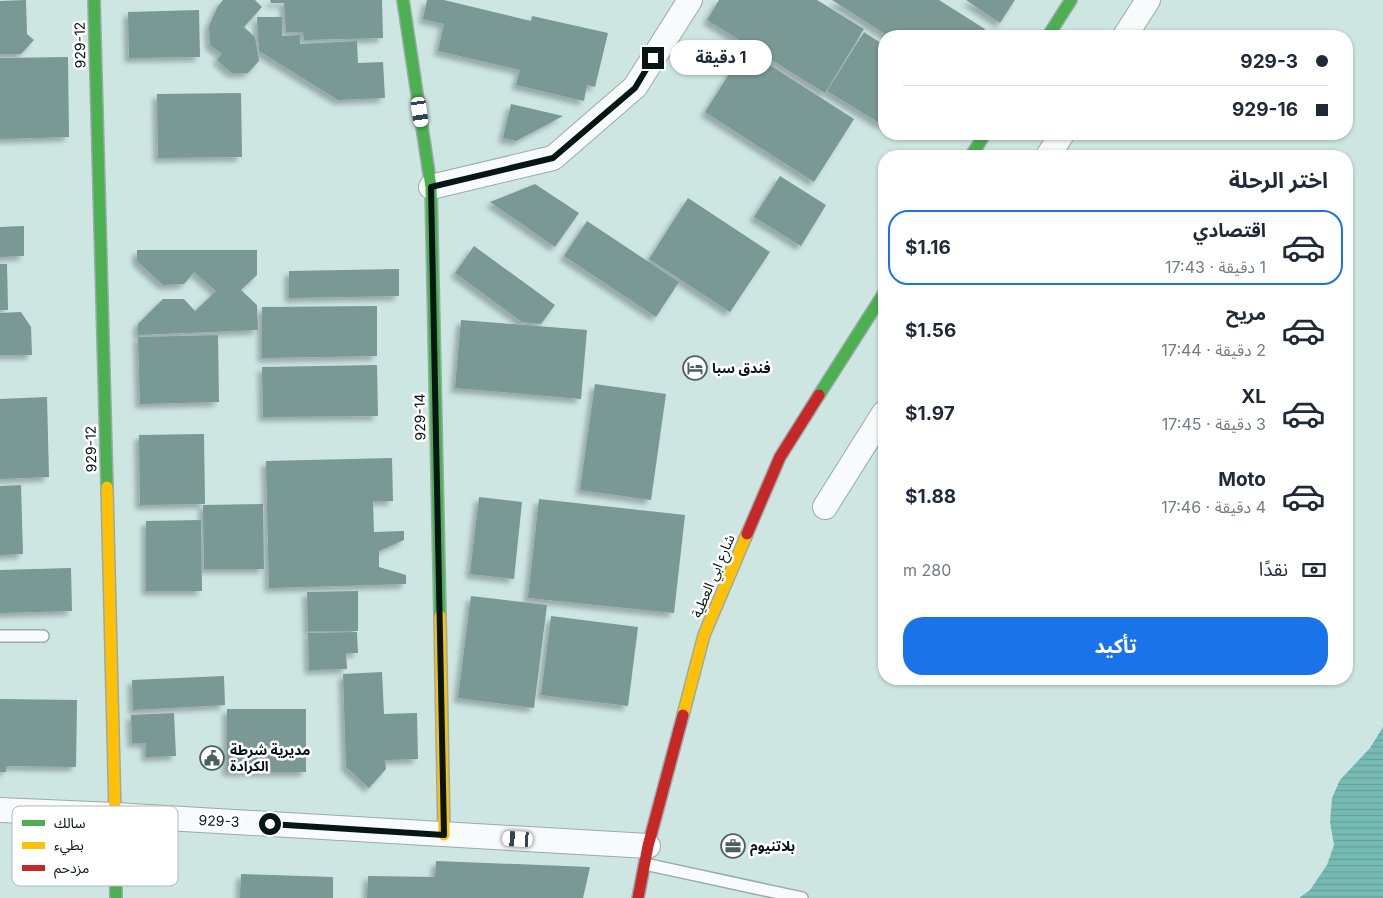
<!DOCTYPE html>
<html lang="ar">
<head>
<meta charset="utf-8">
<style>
	:root { --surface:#fff; --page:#f2f2f3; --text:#1f2937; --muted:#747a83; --line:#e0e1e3; --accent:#1a73e8 }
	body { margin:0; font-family:Inter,"Noto Sans Arabic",sans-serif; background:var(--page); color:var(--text); direction:rtl; height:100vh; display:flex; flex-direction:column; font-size:19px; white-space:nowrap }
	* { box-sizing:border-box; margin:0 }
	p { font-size:16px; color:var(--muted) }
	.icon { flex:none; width:28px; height:28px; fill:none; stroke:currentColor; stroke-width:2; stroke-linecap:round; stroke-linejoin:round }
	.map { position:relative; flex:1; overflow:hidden; direction:ltr }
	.details { position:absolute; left:878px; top:150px; width:475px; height:535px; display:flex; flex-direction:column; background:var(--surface); border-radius:20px; box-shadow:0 1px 4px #0004; direction:rtl }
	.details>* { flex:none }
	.guide { position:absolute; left:878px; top:30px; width:475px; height:110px; border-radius:20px; box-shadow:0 1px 4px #0004; direction:rtl; display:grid; align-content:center; height:110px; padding:0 25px; background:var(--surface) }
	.end { position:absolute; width:22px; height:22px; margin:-11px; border:6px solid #051614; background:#fff; box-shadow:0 0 0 2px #fff }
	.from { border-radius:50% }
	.bubble { position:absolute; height:35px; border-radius:18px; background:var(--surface); box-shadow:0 1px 4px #0004; font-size:16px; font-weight:700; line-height:35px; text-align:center; direction:rtl }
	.car { position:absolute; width:15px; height:30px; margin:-15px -8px; border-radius:6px; box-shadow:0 0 4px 1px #0007; background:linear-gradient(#fff 24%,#345 0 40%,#fff 0 76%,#345 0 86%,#fff 0) }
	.guide b { display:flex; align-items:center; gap:18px; height:48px; font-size:19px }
	.guide b+b { border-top:1px solid var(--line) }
	.guide i { width:12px; height:12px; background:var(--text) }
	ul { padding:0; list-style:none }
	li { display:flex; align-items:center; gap:15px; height:75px; margin:0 10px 8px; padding:0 15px; border:2px solid transparent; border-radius:20px }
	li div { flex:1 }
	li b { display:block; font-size:19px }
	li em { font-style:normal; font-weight:700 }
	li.on { border-color:var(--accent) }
	li>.icon { width:45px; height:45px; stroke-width:1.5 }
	h2 { padding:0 25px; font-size:22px; line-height:60px }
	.pay { display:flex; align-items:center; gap:12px; height:55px; padding:0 25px; font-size:19px }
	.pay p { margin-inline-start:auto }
	.button { display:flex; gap:10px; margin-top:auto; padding:10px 25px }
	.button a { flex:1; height:58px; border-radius:20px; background:var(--accent); color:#fff; font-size:20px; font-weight:700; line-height:58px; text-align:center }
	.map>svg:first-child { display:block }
</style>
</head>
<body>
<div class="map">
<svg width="1383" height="898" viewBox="0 0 1383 898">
	<defs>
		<pattern id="water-rules" width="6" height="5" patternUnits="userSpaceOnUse" patternTransform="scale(1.25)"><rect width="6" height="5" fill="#76bbb3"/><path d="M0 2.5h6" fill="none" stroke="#65a099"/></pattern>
		<filter id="shadow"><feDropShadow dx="-4.5" dy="4.5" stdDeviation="2.5" flood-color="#0004"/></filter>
	</defs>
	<rect width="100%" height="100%" fill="#cee6e2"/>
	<polygon fill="url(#water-rules)" points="1383,727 1383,898 1299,898 1310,890 1327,865 1334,845 1330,822 1332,798 1340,780 1370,748"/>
	<g fill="#7a9894" filter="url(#shadow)">
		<polygon points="26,0 27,34 34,40 21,54 0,54 0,1"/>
		<polygon points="223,0 255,0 262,7 244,27 255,37 259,61 248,73 232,73 217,60 222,54 210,45 209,26 218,6"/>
		<polygon points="270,0 382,0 383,38 304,40 303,32 286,32 284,3 271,3"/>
		<polygon points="427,0 444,0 531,21 532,16 608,33 595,87 587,85 584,101 516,85 520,70 438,51 444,24 423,19"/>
		<polygon points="719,0 817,0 864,29 825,93 707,20"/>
		<polygon points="832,0 939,0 985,29 980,36 888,36"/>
		<polygon points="966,0 1015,0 1000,23"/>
		<polygon points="199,10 200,57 129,58 128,12"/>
		<polygon points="257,17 282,17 282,36 300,35 300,44 357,41 358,63 383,62 385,98 338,100 259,51"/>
		<polygon points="864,32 884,45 884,126 827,91"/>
		<polygon points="745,49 854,119 814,182 705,112"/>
		<polygon points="68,57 69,137 0,139 0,58"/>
		<polygon points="241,93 242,157 158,158 157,94"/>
		<polygon points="511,104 563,116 516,141 503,138"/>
		<polygon points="780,176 826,205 801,246 754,217"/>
		<polygon points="535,184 579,213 555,247 490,202"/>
		<polygon points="688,198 770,252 730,312 649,259"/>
		<polygon points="587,221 679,282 656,317 564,256"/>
		<polygon points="24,226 24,256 0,257 0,227"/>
		<polygon points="474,246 555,305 541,324 522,322 455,273"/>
		<polygon points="137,250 257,250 257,275 241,290 257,305 258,330 138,335 138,324 163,299 184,299 195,311 216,291 194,272 184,284 163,285 137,261"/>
		<polygon points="0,264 7,264 8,310 0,310"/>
		<polygon points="399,269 399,296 289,298 289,271"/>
		<polygon points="377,306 377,356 262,358 262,307"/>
		<polygon points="21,312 31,327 32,355 0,355 0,313"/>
		<polygon points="461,320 587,330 581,399 455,388"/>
		<polygon points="218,335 219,402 140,404 138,337"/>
		<polygon points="377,365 378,416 263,417 262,367"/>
		<polygon points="595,384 666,394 651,500 580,490"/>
		<polygon points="47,397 49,477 0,479 0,399"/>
		<polygon points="204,434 205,504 140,505 139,435"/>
		<polygon points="392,458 393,501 373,501 374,532 404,531 404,540 379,551 379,567 406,575 406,584 269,588 266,461"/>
		<polygon points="21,485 23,554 0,555 0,486"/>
		<polygon points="479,497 522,502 514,579 470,574"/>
		<polygon points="539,499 685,515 674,613 528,598"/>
		<polygon points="263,504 264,569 204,569 203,505"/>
		<polygon points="201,520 202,591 146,591 146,521"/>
		<polygon points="71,568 72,611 0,613 0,570"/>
		<polygon points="358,591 358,631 308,631 307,592"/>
		<polygon points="471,596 547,605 534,708 458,698"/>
		<polygon points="551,616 638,627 628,706 541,695"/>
		<polygon points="357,632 358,653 346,653 347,669 309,670 308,633"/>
		<polygon points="382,672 384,714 417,713 418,759 385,760 386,769 369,788 346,767 343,674"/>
		<polygon points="224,676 225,705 133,710 132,680"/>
		<polygon points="0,699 77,700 76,767 6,766 6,772 0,772"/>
		<rect x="227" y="709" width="79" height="63"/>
		<polygon points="174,713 176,756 146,757 146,743 132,743 131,715"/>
		<polygon points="436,861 590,867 583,898 367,898 368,876 435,877"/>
		<polygon points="241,874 333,877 333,898 240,898"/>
	</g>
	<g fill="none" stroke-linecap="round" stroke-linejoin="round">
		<g stroke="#98aba8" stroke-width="14">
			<g id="lane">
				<polyline points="0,636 43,636"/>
				<polyline points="645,864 802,898"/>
			</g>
		</g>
		<g stroke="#98aba8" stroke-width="26">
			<g id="street">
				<polyline points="1125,36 1148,0"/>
				<polyline points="1048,156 1062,134"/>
				<polyline points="431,187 553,158 635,87 690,0"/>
				<polyline points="825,507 884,413"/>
				<polyline points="0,810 115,815 648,846"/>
			</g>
		</g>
		<g stroke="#98aba8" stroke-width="14">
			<g id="fast">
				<polyline points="94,0 107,487"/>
				<polyline points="403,0 431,187 440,616"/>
				<polyline points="1048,36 1071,0"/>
				<polyline points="971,156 985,134"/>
				<polyline points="819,395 884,293"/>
				<polyline points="115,813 116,898"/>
			</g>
		</g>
		<g stroke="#98aba8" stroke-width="14">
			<g id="slow">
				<polyline points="107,487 115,813"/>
				<polyline points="440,616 444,835"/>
				<polyline points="683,715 704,635 747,534"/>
			</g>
		</g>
		<g stroke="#98aba8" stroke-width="14">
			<g id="jam">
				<polyline points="747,534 780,457 819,395"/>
				<polyline points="638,898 648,846 683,715"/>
			</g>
		</g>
		<use href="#lane" stroke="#f8fbfb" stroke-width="11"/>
		<use href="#street" stroke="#f8fbfb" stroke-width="24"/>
		<use href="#fast" stroke="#4caf50" stroke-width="11"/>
		<use href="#slow" stroke="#ffc107" stroke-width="11"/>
		<use href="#jam" stroke="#c62828" stroke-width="11"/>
	</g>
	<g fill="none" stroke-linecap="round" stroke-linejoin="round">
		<polyline stroke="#051614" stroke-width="6" points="270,824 444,835 431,187 553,158 635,88 653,58"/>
	</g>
	<defs>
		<g id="hotel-ring" transform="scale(1.25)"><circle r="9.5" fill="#fff" stroke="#4b5f5c" stroke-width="1.5"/><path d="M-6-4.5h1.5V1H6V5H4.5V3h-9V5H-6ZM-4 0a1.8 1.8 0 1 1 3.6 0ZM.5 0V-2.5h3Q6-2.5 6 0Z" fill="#4b5f5c"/></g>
		<g id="civic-ring" transform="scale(1.25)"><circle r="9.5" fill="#fff" stroke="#4b5f5c" stroke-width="1.5"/><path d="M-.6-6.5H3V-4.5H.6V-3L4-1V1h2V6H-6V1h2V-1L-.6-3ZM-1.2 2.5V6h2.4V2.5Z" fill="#4b5f5c"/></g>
		<g id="office-ring" transform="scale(1.25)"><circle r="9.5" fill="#fff" stroke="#4b5f5c" stroke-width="1.5"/><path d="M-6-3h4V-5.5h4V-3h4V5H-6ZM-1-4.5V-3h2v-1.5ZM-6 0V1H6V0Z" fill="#4b5f5c"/></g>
	</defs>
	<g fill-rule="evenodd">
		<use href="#hotel-ring" x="695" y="368"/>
		<use href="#civic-ring" x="212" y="758"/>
		<use href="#office-ring" x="733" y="846"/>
	</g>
	<g text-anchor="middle" stroke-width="5" stroke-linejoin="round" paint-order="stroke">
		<g font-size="14" fill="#051614" stroke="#fff">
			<text transform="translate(80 45) rotate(-91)" y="5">929-12</text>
			<text transform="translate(420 417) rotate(-91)" y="5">929-14</text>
			<text transform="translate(91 449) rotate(-91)" y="5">929-12</text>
			<text transform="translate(713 576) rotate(-67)" y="5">شارع ابي العطية</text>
			<text transform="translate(219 821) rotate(3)" y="5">929-3</text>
		</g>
		<g font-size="14" font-weight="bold" fill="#051614" stroke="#fff" text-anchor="start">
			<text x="712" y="373">فندق سبا</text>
			<text x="230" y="755">مديرية شرطة<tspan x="230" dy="16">الكرادة</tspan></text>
			<text x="750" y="851">بلاتنيوم</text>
		</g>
	</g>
	<rect x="12" y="806" width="166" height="80" rx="8" fill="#fff" stroke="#b4b9b8" stroke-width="1"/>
	<rect x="22" y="820" width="23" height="6" fill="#4caf50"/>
	<rect x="22" y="842" width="23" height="7" fill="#ffc107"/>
	<rect x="22" y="865" width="23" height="6" fill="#c62828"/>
	<g font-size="14" fill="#051614">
		<text x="54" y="828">سالك</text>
		<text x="54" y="850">بطيء</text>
		<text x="54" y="873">مزدحم</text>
	</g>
</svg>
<i class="end from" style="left:270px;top:824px"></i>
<i class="end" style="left:653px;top:58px"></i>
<div class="bubble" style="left:670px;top:40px;width:102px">1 دقيقة</div>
<i class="car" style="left:420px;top:112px;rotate:172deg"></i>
<i class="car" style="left:518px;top:839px;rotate:273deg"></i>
<div class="guide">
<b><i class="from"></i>929-3</b>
<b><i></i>929-16</b>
</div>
<section class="details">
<h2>اختر الرحلة</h2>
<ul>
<li class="on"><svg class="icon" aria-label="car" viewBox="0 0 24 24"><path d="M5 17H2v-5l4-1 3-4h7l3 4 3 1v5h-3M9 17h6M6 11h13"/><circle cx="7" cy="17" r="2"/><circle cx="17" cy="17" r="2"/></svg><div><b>اقتصادي</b><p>1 دقيقة · 17:43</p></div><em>$1.16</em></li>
<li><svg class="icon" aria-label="car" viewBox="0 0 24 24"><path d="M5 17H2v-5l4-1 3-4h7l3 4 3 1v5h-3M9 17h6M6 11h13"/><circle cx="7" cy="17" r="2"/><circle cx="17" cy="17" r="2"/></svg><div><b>مريح</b><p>2 دقيقة · 17:44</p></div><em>$1.56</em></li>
<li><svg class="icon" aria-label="car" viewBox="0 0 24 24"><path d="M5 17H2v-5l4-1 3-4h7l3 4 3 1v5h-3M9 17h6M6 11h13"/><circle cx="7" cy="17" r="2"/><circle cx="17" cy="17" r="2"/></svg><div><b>XL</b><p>3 دقيقة · 17:45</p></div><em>$1.97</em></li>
<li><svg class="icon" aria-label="car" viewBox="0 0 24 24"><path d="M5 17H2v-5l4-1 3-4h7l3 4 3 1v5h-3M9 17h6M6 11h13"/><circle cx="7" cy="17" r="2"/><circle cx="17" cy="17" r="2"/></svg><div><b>Moto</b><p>4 دقيقة · 17:46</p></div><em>$1.88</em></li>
</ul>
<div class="pay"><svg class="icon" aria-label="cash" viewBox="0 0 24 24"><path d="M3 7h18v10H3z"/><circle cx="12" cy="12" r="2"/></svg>نقدًا<p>280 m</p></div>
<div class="button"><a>تأكيد</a></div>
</section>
</div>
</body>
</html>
